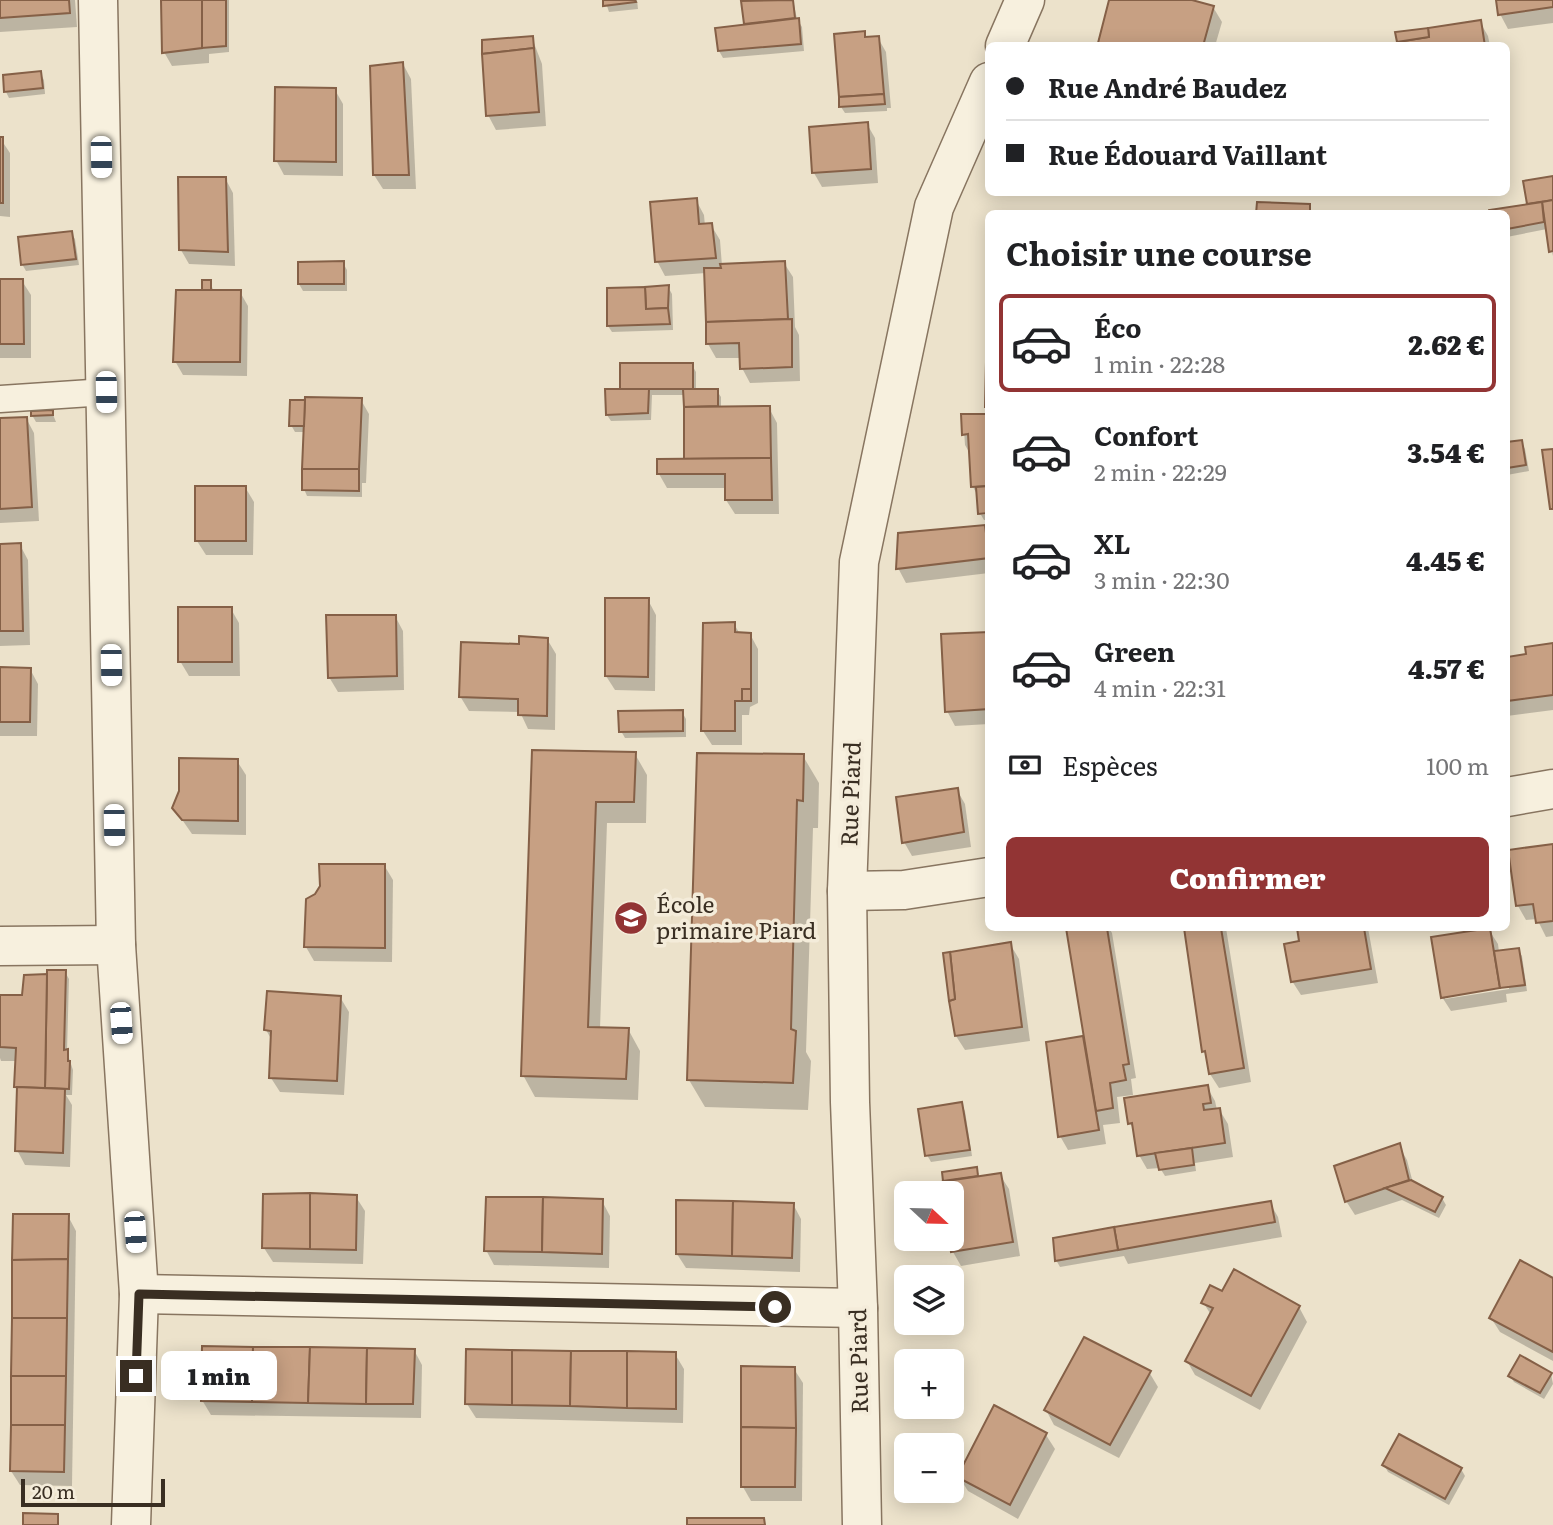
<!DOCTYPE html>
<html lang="fr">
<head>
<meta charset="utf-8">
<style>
	:root { --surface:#fff; --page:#f2f2f2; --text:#202124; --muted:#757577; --line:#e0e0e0; --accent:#923434 }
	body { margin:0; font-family:Literata,serif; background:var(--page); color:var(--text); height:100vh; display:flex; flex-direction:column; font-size:26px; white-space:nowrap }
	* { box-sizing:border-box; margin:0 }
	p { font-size:23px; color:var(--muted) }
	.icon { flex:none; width:38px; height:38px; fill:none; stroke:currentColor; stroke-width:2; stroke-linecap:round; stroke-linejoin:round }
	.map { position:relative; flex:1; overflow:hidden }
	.side { position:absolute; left:985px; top:210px; width:525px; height:721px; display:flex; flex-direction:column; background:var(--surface); border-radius:10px; box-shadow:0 4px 18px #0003 }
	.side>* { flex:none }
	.hud { position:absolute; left:985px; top:42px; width:525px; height:154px; border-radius:10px; box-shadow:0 4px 18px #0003; display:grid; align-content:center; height:154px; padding:0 21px; background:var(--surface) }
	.needle { width:46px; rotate:112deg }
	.fabs { position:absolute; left:894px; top:1181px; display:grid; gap:14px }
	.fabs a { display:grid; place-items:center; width:70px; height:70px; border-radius:10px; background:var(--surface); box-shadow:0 4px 18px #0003; font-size:35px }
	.scale { position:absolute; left:21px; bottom:18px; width:144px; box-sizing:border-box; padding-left:7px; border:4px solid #392e22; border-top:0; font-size:19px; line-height:24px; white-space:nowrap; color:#392e22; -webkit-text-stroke:5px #f4ecda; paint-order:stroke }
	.end { position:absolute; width:32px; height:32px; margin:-16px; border:9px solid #392e22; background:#fff; box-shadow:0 0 0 4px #fff }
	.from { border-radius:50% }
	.bubble { position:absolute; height:49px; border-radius:10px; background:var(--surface); box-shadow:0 4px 18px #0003; font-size:23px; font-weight:800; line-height:49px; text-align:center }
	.car { position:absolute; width:21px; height:42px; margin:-21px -10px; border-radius:9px; box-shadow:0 0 5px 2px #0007; background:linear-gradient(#fff 24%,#345 0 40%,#fff 0 76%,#345 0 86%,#fff 0) }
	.hud b { display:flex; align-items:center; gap:24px; height:66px; font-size:26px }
	.hud b+b { border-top:2px solid var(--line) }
	.hud i { width:18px; height:18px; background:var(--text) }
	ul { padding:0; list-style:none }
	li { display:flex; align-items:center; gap:21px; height:98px; margin:0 14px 10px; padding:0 7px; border:4px solid transparent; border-radius:10px }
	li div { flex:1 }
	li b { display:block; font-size:26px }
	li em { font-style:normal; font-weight:800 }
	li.selected { border-color:var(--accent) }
	li>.icon { width:63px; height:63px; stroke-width:1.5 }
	h2 { padding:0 21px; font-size:32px; line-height:84px }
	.pay { display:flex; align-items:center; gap:18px; height:77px; padding:0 21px; font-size:26px }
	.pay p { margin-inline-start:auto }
	.button { display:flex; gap:14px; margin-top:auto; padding:14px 21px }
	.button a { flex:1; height:80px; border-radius:10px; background:var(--accent); color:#fff; font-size:28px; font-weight:800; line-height:80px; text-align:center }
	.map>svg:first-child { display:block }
</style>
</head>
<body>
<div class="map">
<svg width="1553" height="1525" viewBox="0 0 1553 1525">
	<rect width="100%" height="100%" fill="#ece2cb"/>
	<g fill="#0003" fill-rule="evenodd">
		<polygon points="0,0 75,0 77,27 0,32"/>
		<polygon points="163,0 229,0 229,52 209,54 209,63 172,66 164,52"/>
		<polygon points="605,0 637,0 638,9 609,12"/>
		<polygon points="765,0 793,0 797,19 802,27 804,51 723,58 719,51 746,26 743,3"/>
		<polygon points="1111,0 1185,0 1213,7 1222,22 1215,46 1102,46 1100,43"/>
		<polygon points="1498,0 1553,0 1553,23 1508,29 1500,14"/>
		<polygon points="1480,22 1488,36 1490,46 1399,46"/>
		<polygon points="864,33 868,39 878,38 886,52 891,108 887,108 887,111 845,113 841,107"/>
		<polygon points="532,38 542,64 546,126 496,130 488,115"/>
		<polygon points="403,64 411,79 416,189 383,189 374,175"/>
		<polygon points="40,73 44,80 45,94 9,98 6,92"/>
		<polygon points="335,90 343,104 343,176 284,175 276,160"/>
		<polygon points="867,124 875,138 878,183 822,187 814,173"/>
		<polygon points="0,138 10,153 10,217 0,216"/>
		<polygon points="225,178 233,193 235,266 189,264 181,250"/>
		<polygon points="1553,178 1553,256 1547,229 1507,237 1507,214 1529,205 1525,183"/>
		<polygon points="696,200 704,215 705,226 711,225 720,240 722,266 784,263 793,277 795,327 799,335 800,381 750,383 742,368 741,358 716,358 708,344 706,273 665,276 657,261"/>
		<polygon points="71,233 75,239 79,265 26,271 22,264"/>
		<polygon points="343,263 347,270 347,291 303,291 299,284 300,264"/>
		<polygon points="0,281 22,281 31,295 31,358 0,358"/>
		<polygon points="210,282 214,292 240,292 248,306 247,376 183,375 175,361 204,292"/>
		<polygon points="668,287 672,294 673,330 612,332 608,326"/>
		<polygon points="692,365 696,372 696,390 717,391 721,397 721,408 769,408 777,423 779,514 735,514 726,500 726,488 667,488 659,474 686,460 685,395 652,395 651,420 611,421 607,415 622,391"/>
		<polygon points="361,400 369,414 366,483 362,483 362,497 307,496 304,489 306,432 295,432 291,425 304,402"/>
		<polygon points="52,412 56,422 36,422 32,415"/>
		<polygon points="989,415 989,511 980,512 980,514 978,496 973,487 971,452 969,452 965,445 963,416"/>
		<polygon points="26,418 34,433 39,521 0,523 0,419"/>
		<polygon points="1521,442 1525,449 1529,471 1507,475 1507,444"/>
		<polygon points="245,487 254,502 253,555 206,555 197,541"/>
		<polygon points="981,515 989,515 989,520 984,520"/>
		<polygon points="984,527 989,535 989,573 906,583 898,568"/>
		<polygon points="20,545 28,560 30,645 0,646 0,546"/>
		<polygon points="648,600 656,615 655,691 615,690 606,676"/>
		<polygon points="231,609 239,623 240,676 189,676 180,661"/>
		<polygon points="395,616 403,631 404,690 338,692 329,677"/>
		<polygon points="734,624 740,634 750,634 758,649 758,703 750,707 749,715 742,715 742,745 712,745 703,731"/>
		<polygon points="989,633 989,724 955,726 947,711"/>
		<polygon points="547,639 556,654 555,730 528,729 520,712 469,711 460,696 520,645"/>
		<polygon points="1553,646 1553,710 1507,716 1507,658 1528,655"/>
		<polygon points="0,669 30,669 38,684 37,736 0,736"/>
		<polygon points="682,712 686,719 686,737 625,738 621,731"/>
		<polygon points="534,752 635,754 647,775 646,823 607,823 600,1029 628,1029 640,1051 638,1100 535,1097 523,1075"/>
		<polygon points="803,756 819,783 818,828 813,828 806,1052 811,1061 808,1110 705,1107 689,1080"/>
		<polygon points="237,761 246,775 246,835 192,834 174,808"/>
		<polygon points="957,790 965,804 971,847 912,856 904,842"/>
		<polygon points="1553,846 1553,936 1546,937 1537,919 1526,920 1518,906 1510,852"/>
		<polygon points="384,865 393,880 392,962 314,961 306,947 307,900"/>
		<polygon points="1068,928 1109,928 1112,933 1136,1078 1131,1079 1133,1095 1117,1097 1120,1123 1103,1125 1106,1144 1068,1150 1060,1136 1048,1044 1085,1037"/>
		<polygon points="1186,928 1226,928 1251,1082 1219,1088 1210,1074 1208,1058 1204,1051"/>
		<polygon points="1299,928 1368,928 1378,983 1301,995 1292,981 1301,942"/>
		<path d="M1489 930 1498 944 1499 952 1518 950 1522 956 1527 991 1506 994 1507 1002 1451 1011 1442 997ZM1509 985V989L1445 999V995Z"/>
		<polygon points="1010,944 1019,959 1030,1041 965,1050 956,1036 951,1001"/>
		<polygon points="65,972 69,979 67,1052 73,1070 72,1095 66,1095 72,1105 70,1167 25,1165 17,1150 17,1061 1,1061 0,1058 0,997 24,997"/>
		<polygon points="340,997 349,1012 344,1095 280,1092 271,1078 273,1042 266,1030"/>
		<polygon points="1207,1087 1215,1101 1217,1110 1219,1109 1228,1124 1233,1157 1195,1163 1196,1171 1165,1176 1160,1168 1147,1169 1139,1155 1135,1132 1130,1123"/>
		<polygon points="961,1104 965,1111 972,1156 931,1162 927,1155"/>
		<polygon points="1399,1146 1407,1160 1413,1183 1442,1198 1446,1205 1439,1218 1402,1200 1355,1215 1346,1201"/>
		<polygon points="976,1169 979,1174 976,1174 978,1185 1000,1175 1009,1189 1020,1256 961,1266 953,1252 951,1239 952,1194 945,1183 944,1173"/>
		<polygon points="356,1197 365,1211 363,1264 273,1262 264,1248"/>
		<polygon points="602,1201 610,1216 609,1268 494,1265 486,1250"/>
		<polygon points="1270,1203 1278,1217 1282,1237 1128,1264 1124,1256 1060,1267 1056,1260"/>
		<polygon points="793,1204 801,1219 800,1272 686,1268 677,1254"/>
		<polygon points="68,1216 76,1231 72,1486 20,1485 11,1471"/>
		<polygon points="1553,1280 1553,1361 1500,1332 1491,1318"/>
		<polygon points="1223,1293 1299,1307 1307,1322 1260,1410 1195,1375 1187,1361 1211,1315 1203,1302"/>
		<polygon points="414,1350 422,1365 421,1418 211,1415 202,1400"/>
		<polygon points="675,1354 684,1369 683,1423 476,1418 467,1404"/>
		<polygon points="794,1369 803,1383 802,1501 751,1501 743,1487"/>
		<polygon points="1149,1372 1158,1387 1119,1458 1054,1425 1046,1410"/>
		<polygon points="1551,1374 1553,1384 1544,1399 1514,1382 1510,1376"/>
		<polygon points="994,1408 1046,1435 1055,1449 1018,1519 968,1491 959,1477"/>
		<polygon points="1384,1465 1461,1469 1465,1476 1449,1505 1388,1472"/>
	</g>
	<g fill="#c7a083" stroke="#856047" stroke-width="2">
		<polygon points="0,0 69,0 70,13 0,18"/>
		<polygon points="161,0 202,0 202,48 162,53"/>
		<polygon points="202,0 226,0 226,46 202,48"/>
		<polygon points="603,0 635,0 636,2 603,6"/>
		<polygon points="793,0 795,18 744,24 741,1"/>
		<polygon points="1109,0 1192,0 1214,6 1203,46 1109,46 1098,43"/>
		<polygon points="1496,0 1553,0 1553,7 1498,15"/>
		<polygon points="799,18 801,44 718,51 715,28"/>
		<polygon points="1481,20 1485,46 1397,46 1397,42 1429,37 1428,28"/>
		<polygon points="1428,28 1429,37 1397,42 1395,32"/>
		<polygon points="865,31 865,37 879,36 884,94 839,97 834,34"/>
		<polygon points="533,36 534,48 482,54 482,40"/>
		<polygon points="534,48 539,112 486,116 482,54"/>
		<polygon points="403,62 409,175 373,175 370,66"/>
		<polygon points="41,71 43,88 4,92 3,75"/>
		<polygon points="275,87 336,88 336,162 274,161"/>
		<polygon points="884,94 885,104 839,107 839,97"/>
		<polygon points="868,122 871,169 812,173 809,127"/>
		<rect x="0" y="137" width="3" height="66"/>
		<polygon points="1553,176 1553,200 1527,204 1523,181"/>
		<polygon points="178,177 226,177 228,252 179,250"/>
		<polygon points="697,198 699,224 712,223 716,258 655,262 650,202"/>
		<polygon points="1553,200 1553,251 1549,252 1542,202"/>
		<polygon points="1257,202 1310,204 1310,214 1256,214"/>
		<polygon points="1542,202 1544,222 1507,229 1507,214 1489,214 1489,210"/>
		<polygon points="72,231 76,259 21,265 18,237"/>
		<polygon points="344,261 344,284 298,284 298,262"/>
		<polygon points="785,261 788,319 706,322 704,268 721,268 720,264"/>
		<polygon points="0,279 23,279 24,344 0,344"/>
		<rect x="202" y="280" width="9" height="10"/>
		<polygon points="669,285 668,308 646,309 645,287"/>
		<polygon points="645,287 646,309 668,308 670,324 607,326 607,288"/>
		<polygon points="176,290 241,290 240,362 173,362"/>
		<polygon points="792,319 792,367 740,369 739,343 706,344 706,322"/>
		<polygon points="986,362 989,363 989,407 985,407"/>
		<rect x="620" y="363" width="73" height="26"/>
		<polygon points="605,389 649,389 648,413 606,415"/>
		<polygon points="683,389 718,389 718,406 684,407"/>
		<polygon points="305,397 362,398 359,469 302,469"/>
		<polygon points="290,400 305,400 304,426 289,426"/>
		<polygon points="770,406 771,458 684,459 684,407"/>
		<polygon points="53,410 53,415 31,416 31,411"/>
		<polygon points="961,414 989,414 989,486 971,487 968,434 962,435"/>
		<polygon points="27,417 32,507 0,509 0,418"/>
		<polygon points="1522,440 1526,465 1507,468 1507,442"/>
		<polygon points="1553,449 1553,509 1550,509 1542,450"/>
		<polygon points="771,458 772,500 725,500 725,474 657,474 657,459"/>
		<polygon points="302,469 359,469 359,491 302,490"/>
		<rect x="195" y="486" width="51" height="55"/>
		<polygon points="989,486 989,513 978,514 976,487"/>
		<polygon points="985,525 989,558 896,569 898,533"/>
		<polygon points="21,543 23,631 0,631 0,544"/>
		<polygon points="605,598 649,598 648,677 605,676"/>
		<rect x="178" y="607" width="54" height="55"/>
		<polygon points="326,615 396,615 397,676 328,678"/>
		<polygon points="735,622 735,632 751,633 751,689 742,689 742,701 735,701 735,731 701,731 703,623"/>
		<polygon points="989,632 989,709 945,712 941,634"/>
		<polygon points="519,636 548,638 547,716 518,715 518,699 459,697 461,642 519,644"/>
		<polygon points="1553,643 1553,695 1507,701 1507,657 1526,654 1525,647"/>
		<polygon points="0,667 31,668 30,722 0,722"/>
		<rect x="742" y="689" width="9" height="12"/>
		<polygon points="683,710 683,731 619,732 618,711"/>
		<polygon points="532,750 636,752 634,802 596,802 588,1027 629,1028 626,1079 521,1076"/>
		<polygon points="697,753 804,754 803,801 797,800 791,1029 796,1031 793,1083 687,1080"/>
		<polygon points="179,758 238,759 238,821 182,820 172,808 179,791"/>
		<polygon points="958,788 964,832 902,843 896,797"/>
		<polygon points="1553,844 1553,921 1536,923 1533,904 1516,906 1508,850"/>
		<polygon points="319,864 385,864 385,948 304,947 306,899 315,894 320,886"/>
		<polygon points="1066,928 1107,928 1129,1064 1123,1065 1126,1080 1110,1083 1113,1108 1096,1111"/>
		<polygon points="1184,928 1221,928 1244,1068 1209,1074 1205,1051 1202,1052"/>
		<polygon points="1297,928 1364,928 1371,969 1291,982 1284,944 1299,941"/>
		<polygon points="1490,928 1500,988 1441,998 1431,937"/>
		<polygon points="1011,942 1022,1027 955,1036 949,1001 955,999 950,952"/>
		<polygon points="1519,948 1525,985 1500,988 1494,951"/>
		<polygon points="950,952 955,999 949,1001 943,953"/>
		<polygon points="47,970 66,970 64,1050 68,1049 68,1061 70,1061 69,1089 45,1088"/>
		<polygon points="47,974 45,1088 14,1087 16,1048 0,1047 0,995 22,995 24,975"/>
		<polygon points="267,991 341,996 337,1081 269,1078 271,1031 264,1030"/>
		<polygon points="1083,1036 1099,1130 1058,1137 1046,1042"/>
		<polygon points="1208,1085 1211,1103 1203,1104 1204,1110 1220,1108 1225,1143 1137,1156 1132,1123 1128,1124 1124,1098"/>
		<polygon points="17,1087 65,1089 63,1153 15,1151"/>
		<polygon points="962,1102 970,1150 925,1156 918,1109"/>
		<polygon points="1400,1143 1409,1180 1345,1202 1334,1166"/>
		<polygon points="1192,1148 1194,1165 1159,1170 1155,1153"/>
		<polygon points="977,1167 978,1176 943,1181 942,1172"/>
		<polygon points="1001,1173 1013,1242 951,1252 949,1239 952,1239 952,1194 942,1194 940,1182"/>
		<polygon points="1411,1180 1443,1197 1435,1212 1385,1188"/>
		<polygon points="310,1193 310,1249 262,1248 263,1194"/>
		<polygon points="310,1193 357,1195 356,1250 310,1249"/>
		<polygon points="486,1197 543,1197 542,1252 484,1251"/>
		<polygon points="543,1197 603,1199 602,1254 542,1252"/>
		<polygon points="676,1200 733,1201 732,1256 676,1254"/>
		<polygon points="733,1201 794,1203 792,1258 732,1256"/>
		<polygon points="1271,1201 1275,1222 1118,1250 1114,1227"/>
		<polygon points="13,1214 69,1214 68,1259 12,1260"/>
		<polygon points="1114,1227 1118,1250 1055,1261 1053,1238"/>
		<polygon points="68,1259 67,1318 12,1318 12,1260"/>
		<polygon points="1520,1260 1553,1278 1553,1352 1489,1318"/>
		<polygon points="1234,1269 1300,1306 1251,1396 1185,1361 1213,1308 1201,1303 1210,1285 1222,1291"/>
		<polygon points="12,1318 67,1318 66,1376 11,1376"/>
		<polygon points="1084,1337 1151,1371 1110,1445 1044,1410"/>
		<polygon points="202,1346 253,1347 252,1402 201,1401"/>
		<polygon points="253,1347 310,1347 308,1403 252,1402"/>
		<polygon points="310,1347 367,1348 366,1404 308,1403"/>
		<polygon points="367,1348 415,1349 413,1404 366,1404"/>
		<polygon points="466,1349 512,1350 512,1405 465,1404"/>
		<polygon points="512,1350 571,1351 570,1406 512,1405"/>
		<polygon points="571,1351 627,1351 627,1408 570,1406"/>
		<polygon points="627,1351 676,1352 676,1409 627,1408"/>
		<polygon points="1520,1355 1552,1373 1540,1393 1508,1376"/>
		<polygon points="741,1366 795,1367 796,1428 741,1427"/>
		<polygon points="11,1376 66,1376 65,1425 11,1425"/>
		<polygon points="994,1405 1047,1433 1010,1505 957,1477"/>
		<polygon points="11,1425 65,1425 64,1472 10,1471"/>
		<polygon points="741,1427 796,1428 795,1487 741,1487"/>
		<polygon points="1399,1434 1462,1468 1445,1499 1382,1465"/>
		<polygon points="23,1513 58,1514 58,1525 23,1525"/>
		<polygon points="687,1518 764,1518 765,1525 687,1525"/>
	</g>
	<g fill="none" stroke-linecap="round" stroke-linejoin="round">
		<g stroke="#887560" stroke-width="29">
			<polyline id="lane" points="0,399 106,392"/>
		</g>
		<g stroke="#887560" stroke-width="41">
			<g id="street">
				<polyline points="98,0 116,945 139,1294 131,1525"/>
				<polyline points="1005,46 1025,0"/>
				<polyline points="1507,797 1553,789"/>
				<polyline points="847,891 904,890 989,877"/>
				<polyline points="0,946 116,945"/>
				<polyline points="139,1294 858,1308"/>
				<polyline points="862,1525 858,1308 850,1102 847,891 859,562 934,207 989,82"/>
			</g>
		</g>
		<use href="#lane" stroke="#f7f0de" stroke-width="26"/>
		<use href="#street" stroke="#f7f0de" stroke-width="38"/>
	</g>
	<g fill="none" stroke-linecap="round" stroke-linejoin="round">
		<polyline stroke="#392e22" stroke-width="9" points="136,1376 139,1294 775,1307"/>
	</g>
	<defs>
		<g id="school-disc" transform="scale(1.75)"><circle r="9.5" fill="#923434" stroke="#f4ecda"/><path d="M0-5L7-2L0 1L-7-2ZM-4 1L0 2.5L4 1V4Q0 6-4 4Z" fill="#fff"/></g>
	</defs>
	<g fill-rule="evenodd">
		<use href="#school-disc" x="631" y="918"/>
	</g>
	<g text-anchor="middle" stroke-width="7" stroke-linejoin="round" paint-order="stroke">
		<g font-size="23" fill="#392e22" stroke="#f4ecda">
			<text transform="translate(851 794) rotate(-88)" y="8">Rue Piard</text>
			<text transform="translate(859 1361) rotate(-91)" y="8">Rue Piard</text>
		</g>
		<g font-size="23" fill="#392e22" stroke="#f4ecda" text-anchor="start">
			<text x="656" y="913">École<tspan x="656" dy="26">primaire Piard</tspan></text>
		</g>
	</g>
</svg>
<div class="fabs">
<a><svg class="needle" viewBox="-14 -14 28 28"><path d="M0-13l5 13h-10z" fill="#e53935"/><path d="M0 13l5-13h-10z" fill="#757577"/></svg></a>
<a><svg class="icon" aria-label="layers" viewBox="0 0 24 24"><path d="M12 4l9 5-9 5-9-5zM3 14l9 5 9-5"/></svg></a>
<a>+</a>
<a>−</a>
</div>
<div class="scale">20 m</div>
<i class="end from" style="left:775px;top:1307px"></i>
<i class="end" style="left:136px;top:1376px"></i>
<div class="bubble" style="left:161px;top:1351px;width:116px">1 min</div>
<i class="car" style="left:101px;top:157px;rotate:179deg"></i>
<i class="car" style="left:106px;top:392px;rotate:179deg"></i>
<i class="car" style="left:111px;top:665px;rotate:179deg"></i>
<i class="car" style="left:114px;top:825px;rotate:179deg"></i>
<i class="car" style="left:121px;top:1023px;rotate:176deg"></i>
<i class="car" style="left:135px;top:1232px;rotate:176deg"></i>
<div class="hud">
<b><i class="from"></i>Rue André Baudez</b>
<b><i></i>Rue Édouard Vaillant</b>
</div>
<section class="side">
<h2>Choisir une course</h2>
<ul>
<li class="selected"><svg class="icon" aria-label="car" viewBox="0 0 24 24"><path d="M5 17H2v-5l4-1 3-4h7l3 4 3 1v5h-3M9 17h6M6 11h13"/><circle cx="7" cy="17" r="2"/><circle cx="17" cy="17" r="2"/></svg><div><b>Éco</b><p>1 min · 22:28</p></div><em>2.62 €</em></li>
<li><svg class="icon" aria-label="car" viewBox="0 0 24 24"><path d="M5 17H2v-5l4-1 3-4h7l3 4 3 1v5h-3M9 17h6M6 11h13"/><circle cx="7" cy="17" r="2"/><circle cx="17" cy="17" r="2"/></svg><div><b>Confort</b><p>2 min · 22:29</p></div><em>3.54 €</em></li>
<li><svg class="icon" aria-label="car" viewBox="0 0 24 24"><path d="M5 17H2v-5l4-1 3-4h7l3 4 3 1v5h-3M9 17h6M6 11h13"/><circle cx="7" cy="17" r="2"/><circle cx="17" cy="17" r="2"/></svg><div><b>XL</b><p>3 min · 22:30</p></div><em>4.45 €</em></li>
<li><svg class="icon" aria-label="car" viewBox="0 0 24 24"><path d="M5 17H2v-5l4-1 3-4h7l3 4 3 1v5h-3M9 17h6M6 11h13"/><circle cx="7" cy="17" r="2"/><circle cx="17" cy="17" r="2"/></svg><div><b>Green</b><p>4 min · 22:31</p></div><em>4.57 €</em></li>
</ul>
<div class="pay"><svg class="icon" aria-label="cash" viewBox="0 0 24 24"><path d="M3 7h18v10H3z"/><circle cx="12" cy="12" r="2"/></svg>Espèces<p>100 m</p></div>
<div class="button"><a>Confirmer</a></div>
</section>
</div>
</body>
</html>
